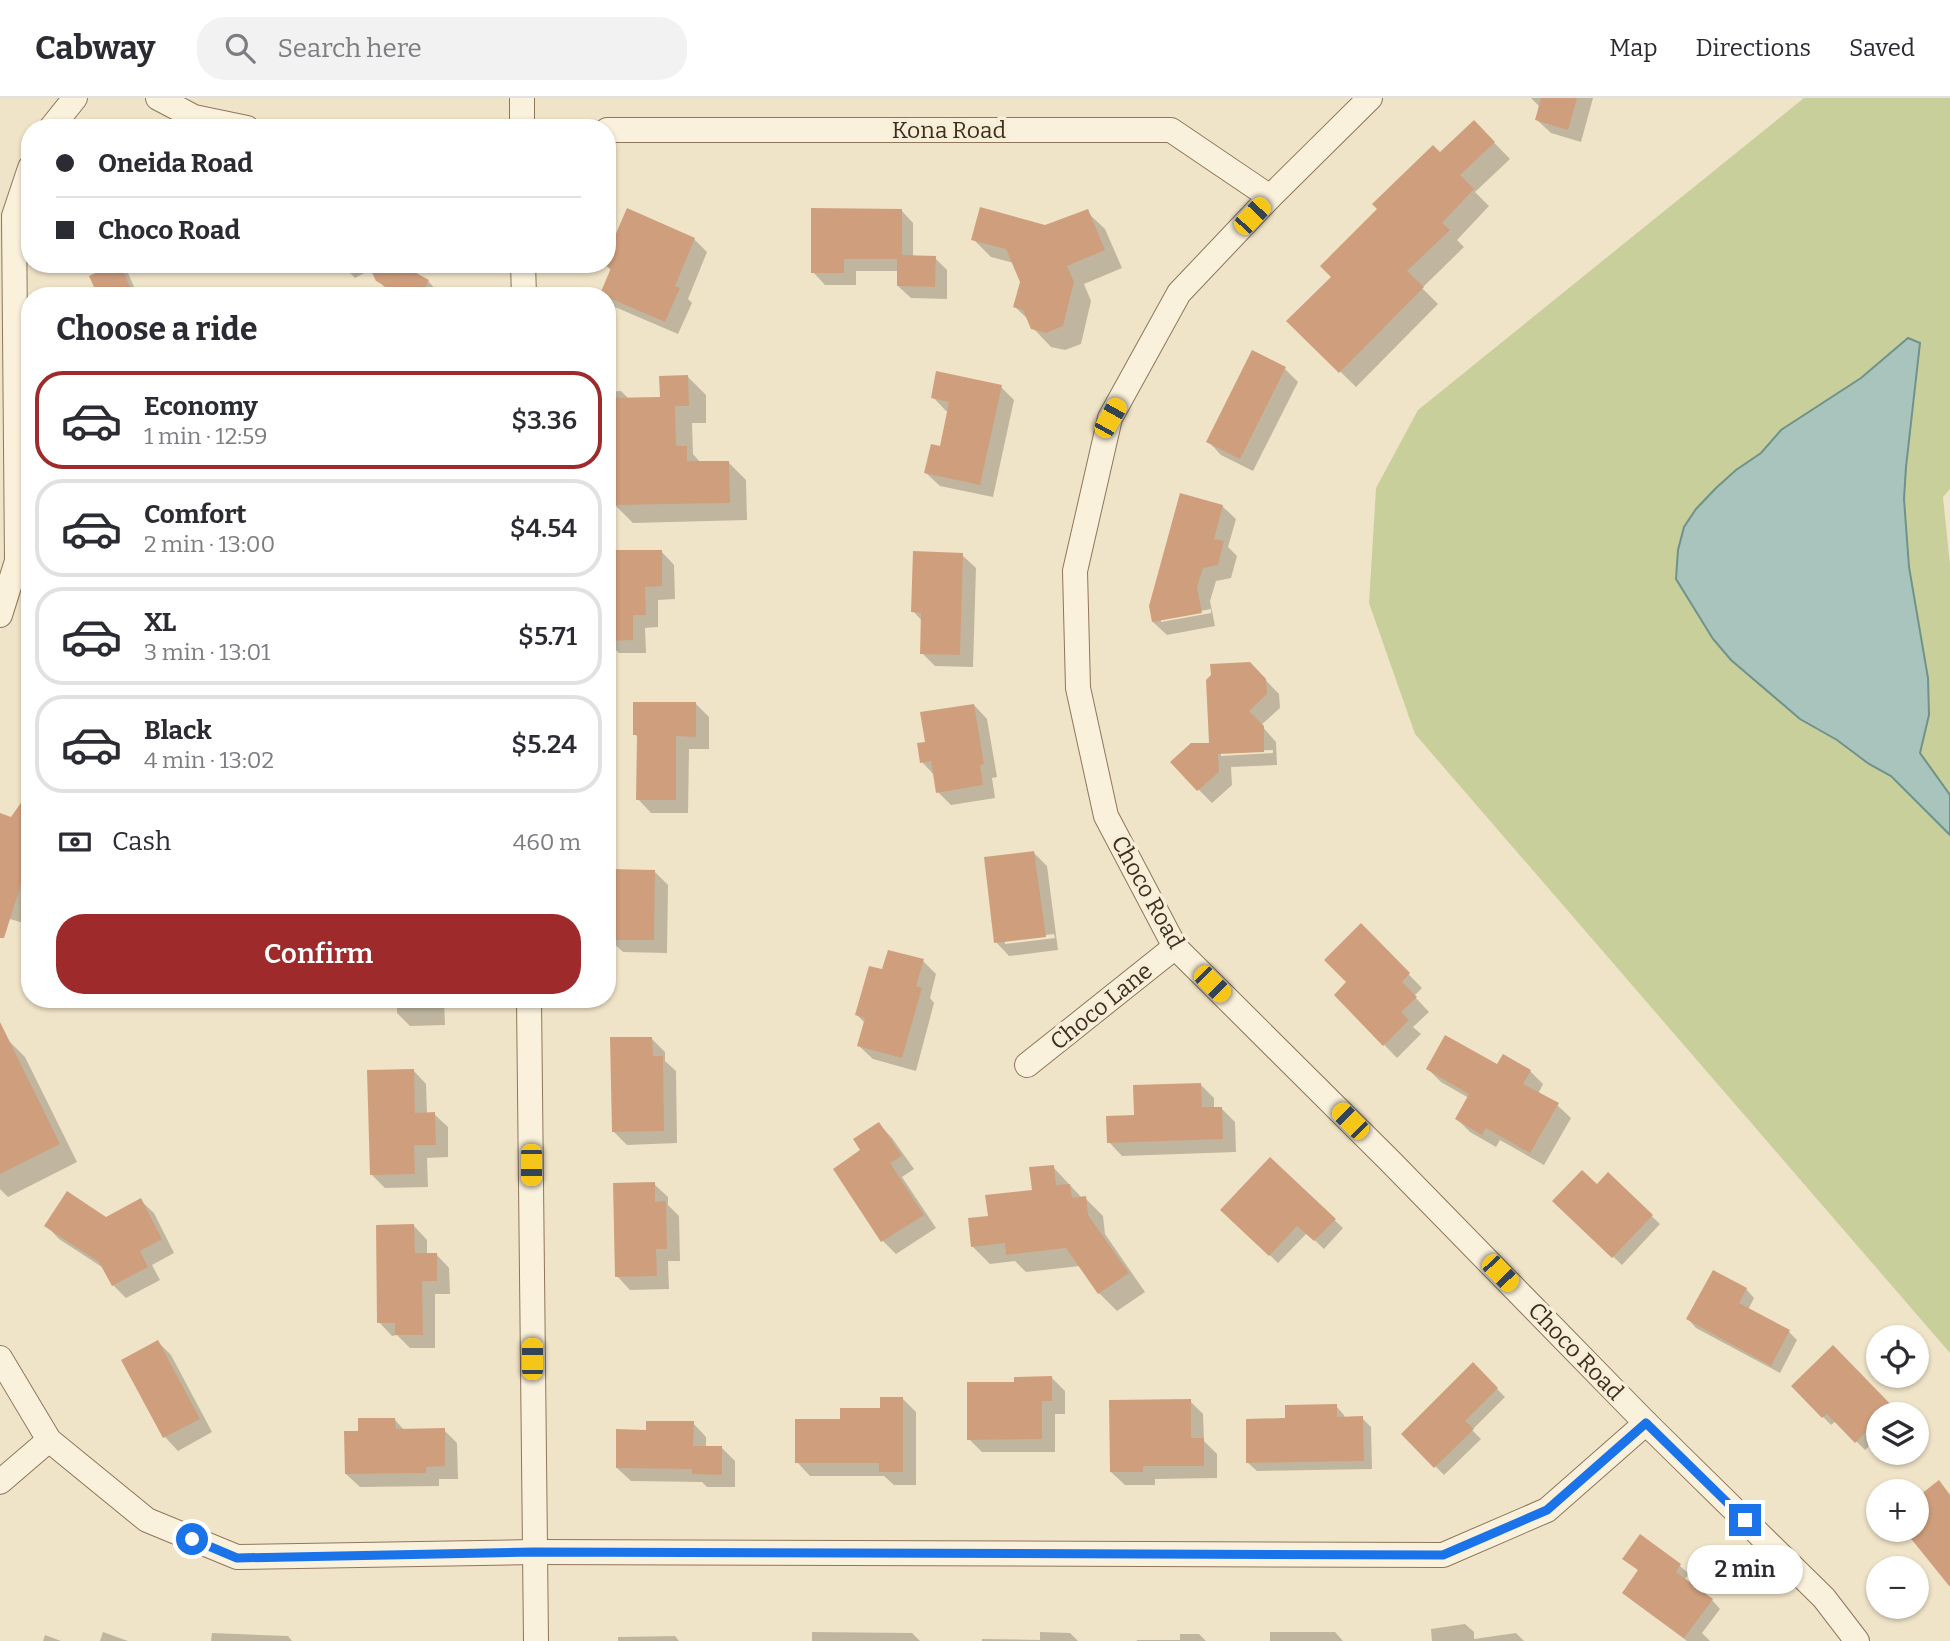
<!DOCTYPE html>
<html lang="en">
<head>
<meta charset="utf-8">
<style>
	:root { --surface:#fff; --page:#f2f2f3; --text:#2b2b33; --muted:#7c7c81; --line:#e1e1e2; --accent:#9e2a2b }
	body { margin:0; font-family:Bitter,serif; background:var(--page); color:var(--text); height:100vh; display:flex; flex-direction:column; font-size:26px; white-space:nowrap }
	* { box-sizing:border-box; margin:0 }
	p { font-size:23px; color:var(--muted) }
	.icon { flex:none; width:38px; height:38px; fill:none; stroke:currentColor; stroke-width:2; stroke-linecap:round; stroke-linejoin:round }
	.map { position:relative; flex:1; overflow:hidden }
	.sheet { position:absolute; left:21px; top:189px; width:595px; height:721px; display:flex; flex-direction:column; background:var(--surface); border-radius:28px; box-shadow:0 2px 5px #0004 }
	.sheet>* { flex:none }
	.top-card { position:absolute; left:21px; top:21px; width:595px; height:154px; border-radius:28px; box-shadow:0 2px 5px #0004; display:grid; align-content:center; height:154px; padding:0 35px; background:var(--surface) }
	.fabs { position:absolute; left:1866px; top:1227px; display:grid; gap:14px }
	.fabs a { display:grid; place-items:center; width:63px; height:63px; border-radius:50%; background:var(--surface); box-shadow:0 2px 5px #0004; font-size:35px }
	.end { position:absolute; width:32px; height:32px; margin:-16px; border:9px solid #1a73e8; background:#fff; box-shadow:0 0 0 4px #fff }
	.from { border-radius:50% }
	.bubble { position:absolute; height:49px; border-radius:24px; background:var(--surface); box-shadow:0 2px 5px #0004; font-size:23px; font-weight:600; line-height:49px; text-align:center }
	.car { position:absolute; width:21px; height:42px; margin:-21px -10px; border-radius:9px; box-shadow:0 0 5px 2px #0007; background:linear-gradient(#f5c518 24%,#345 0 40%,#f5c518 0 76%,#345 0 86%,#f5c518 0) }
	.top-card b { display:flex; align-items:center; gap:24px; height:66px; font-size:26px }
	.top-card b+b { border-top:2px solid var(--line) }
	.top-card i { width:18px; height:18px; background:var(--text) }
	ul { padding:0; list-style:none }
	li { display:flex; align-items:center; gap:21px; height:98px; margin:0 14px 10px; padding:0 21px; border:4px solid var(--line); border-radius:28px }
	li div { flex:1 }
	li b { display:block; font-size:26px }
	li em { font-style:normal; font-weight:600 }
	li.on { border-color:var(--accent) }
	li>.icon { width:63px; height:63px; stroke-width:1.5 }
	h2 { padding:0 35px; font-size:32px; line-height:84px }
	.pay { display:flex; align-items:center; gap:18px; height:77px; padding:0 35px; font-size:26px }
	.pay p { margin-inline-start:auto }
	.action { display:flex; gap:14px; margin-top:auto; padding:14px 35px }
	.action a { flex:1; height:80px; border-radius:28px; background:var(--accent); color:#fff; font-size:28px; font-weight:600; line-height:80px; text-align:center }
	header { display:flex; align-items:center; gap:42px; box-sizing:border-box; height:98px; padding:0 35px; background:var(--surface); border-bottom:2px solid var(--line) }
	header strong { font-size:33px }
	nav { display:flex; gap:38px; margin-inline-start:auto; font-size:24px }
	.search { width:490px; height:63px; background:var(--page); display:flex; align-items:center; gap:18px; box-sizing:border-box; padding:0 24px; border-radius:28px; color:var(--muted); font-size:26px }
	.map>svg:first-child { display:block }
</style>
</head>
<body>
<header>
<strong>Cabway</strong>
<div class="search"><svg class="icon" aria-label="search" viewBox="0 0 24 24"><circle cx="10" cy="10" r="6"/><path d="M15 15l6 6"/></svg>Search here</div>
<nav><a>Map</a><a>Directions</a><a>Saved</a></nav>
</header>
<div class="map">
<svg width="1950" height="1543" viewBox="0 0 1950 1543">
	<rect width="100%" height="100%" fill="#f0e4c8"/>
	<polygon fill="#c9cf9b" points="1804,0 1950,0 1950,391 1943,399 1950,467 1950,1255 1415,636 1369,505 1376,390 1418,312"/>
	<polygon fill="#a9c4bc" stroke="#6f938a" stroke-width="2" points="1908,240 1920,245 1906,369 1904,401 1909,469 1928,580 1929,617 1920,655 1950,697 1950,737 1891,678 1869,666 1837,642 1800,621 1731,562 1713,541 1676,481 1678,452 1684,429 1696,411 1716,390 1736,372 1761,355 1781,332 1861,280"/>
	<g fill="#0003" fill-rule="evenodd">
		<polygon points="1531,0 1593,0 1581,44 1551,35 1537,22 1541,10"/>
		<polygon points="1474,24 1510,61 1475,94 1489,108 1457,142 1464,149 1422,190 1438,206 1356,289 1289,223 1333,179 1440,56"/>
		<polygon points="901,112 913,125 913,159 935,160 947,172 947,201 911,200 898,188 899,173 856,173 856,187 825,187 813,174"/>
		<polygon points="1087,114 1105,131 1122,170 1084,186 1091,203 1081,246 1065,252 1051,249 1033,230 1030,223 1015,209 1022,184 1014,165 991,159 973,141 1046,128"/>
		<polygon points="694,141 707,154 688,201 692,205 678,236 615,209 607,201 607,198 602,196 612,173 604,166"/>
		<polygon points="130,166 148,166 137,173"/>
		<polygon points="341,166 396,166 428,183 441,197 394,198 377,182 372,171 355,180"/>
		<polygon points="119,167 128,175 138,198 99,198"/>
		<polygon points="1285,271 1298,284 1253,373 1221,357 1208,343"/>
		<polygon points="688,279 706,297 706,325 692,325 693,356 701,365 728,364 746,382 747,422 633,425 615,407 614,383 607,376 607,294 621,293 629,301 662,301"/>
		<polygon points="1001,289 1014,302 993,399 940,388 926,375 941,350 949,313 946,313 933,299"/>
		<path d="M1222 408 1236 421 1228 449 1237 458 1231 480 1216 483 1210 503 1215 528 1167 537 1153 524ZM1211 511V515L1161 524V521Z"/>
		<polygon points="661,453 674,467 675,501 658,502 658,529 645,530 646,555 619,555 607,543 607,454"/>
		<polygon points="962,457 976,470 973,569 935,568 922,555 923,524 913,513"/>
		<path d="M1250 566 1279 596 1280 610 1261 627 1276 644 1277 667 1231 669 1232 687 1212 705 1172 665 1211 646ZM1273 652V655L1221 658V654Z"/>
		<polygon points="696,606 709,619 709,651 689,651 688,715 651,715 638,701 638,640 635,636"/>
		<polygon points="974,607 987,621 997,679 992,680 995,700 951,707 938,694 935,678 922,664"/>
		<polygon points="30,704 30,827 0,818 0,720 11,721"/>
		<path d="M1034 755 1047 768 1058 852 1009 858 996 844ZM1054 836 1055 840 1005 846V842Z"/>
		<polygon points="654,773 668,787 667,855 623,854 609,841"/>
		<polygon points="1361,828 1422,890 1414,898 1429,914 1413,929 1421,936 1397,960 1336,897 1349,884"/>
		<polygon points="923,863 936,876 930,900 934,905 916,973 873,961 859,948 865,925 857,917 884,873"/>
		<polygon points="397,901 444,901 445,927 410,928 397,915"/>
		<polygon points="651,940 665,954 665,963 676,973 677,1045 627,1047 613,1033"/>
		<polygon points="7,941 25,959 77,1064 8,1099 0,1091 0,945"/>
		<polygon points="1498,969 1530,973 1543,986 1538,996 1557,1007 1571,1020 1544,1067 1500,1042 1496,1049 1470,1034 1457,1021 1469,1000 1441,984 1428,971"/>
		<polygon points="413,972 426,986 427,1016 434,1016 448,1029 448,1059 427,1060 428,1089 385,1090 371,1076"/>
		<polygon points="1201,987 1214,1000 1214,1011 1221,1010 1235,1024 1236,1054 1122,1058 1109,1044 1136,1019"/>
		<polygon points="879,1026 892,1040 914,1071 902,1079 936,1130 896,1156 883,1143 835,1071 863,1053"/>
		<polygon points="1270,1062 1343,1130 1324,1151 1307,1135 1278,1165 1223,1112"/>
		<polygon points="1053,1069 1082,1100 1085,1100 1103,1118 1105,1136 1145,1194 1117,1213 1099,1195 1080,1168 1026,1174 1015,1163 990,1166 972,1148 989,1119 1034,1093"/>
		<polygon points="1608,1077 1660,1126 1622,1167 1555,1103 1597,1088"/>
		<polygon points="654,1086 668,1099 668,1107 679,1118 680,1163 668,1163 669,1191 630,1192 617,1178"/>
		<polygon points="140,1102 154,1115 174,1155 152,1167 160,1182 126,1200 113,1187 105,1171 59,1141 46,1127 105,1121"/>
		<polygon points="414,1128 427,1142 427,1156 436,1156 449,1170 450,1196 435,1196 435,1250 410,1250 397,1237 392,1238 379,1224"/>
		<polygon points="1746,1191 1754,1200 1748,1212 1789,1234 1797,1242 1780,1275 1696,1230 1688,1221"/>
		<polygon points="158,1244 171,1257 212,1334 178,1353 165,1339 123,1263"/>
		<polygon points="1473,1267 1505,1299 1472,1332 1481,1341 1444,1377 1403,1336"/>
		<polygon points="1052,1280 1065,1293 1065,1316 1055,1316 1055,1354 982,1354 969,1341 1015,1286"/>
		<polygon points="1793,1288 1897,1316 1878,1316 1877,1340 1865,1352 1836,1323 1831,1327"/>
		<polygon points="903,1301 916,1314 916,1387 894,1387 884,1378 810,1378 797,1364 842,1323 882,1311"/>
		<polygon points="1190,1303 1203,1316 1204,1343 1217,1356 1217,1380 1155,1381 1155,1387 1125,1387 1111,1374"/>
		<polygon points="1336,1308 1344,1317 1345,1320 1362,1320 1371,1329 1372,1371 1257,1373 1248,1365 1287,1322"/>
		<polygon points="395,1322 405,1333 444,1332 457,1345 458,1381 439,1381 439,1388 360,1389 346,1376 360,1334"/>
		<polygon points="693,1325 706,1339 706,1350 722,1350 735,1363 735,1389 707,1389 702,1384 631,1383 617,1370 648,1334"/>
		<polygon points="1640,1439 1680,1468 1689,1476 1684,1482 1712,1502 1720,1511 1702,1535 1710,1543 1687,1543 1633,1503 1624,1495 1640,1474 1625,1460"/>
		<polygon points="1465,1526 1474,1534 1474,1541 1516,1535 1524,1543 1432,1543 1431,1531"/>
		<polygon points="103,1534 128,1543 100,1543"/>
		<polygon points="812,1534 912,1535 920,1543 812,1543"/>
		<polygon points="1040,1534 1070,1535 1078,1543 982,1543 982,1541 1040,1542"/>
		<polygon points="1270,1534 1335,1534 1343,1543 1270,1543"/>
		<polygon points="212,1535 288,1538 292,1543 211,1543"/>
		<polygon points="1180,1536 1199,1536 1206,1543 1137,1543 1137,1542 1180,1542"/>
		<polygon points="45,1537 61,1543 43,1543"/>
		<polygon points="675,1538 679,1543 618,1543 618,1539"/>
	</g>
	<g fill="#cf9f7d">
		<polygon points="1541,0 1577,0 1568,32 1535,22"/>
		<polygon points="1474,22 1495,44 1460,77 1474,91 1442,125 1450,132 1407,173 1424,189 1339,275 1286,223 1331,179 1320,168 1377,111 1372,106 1433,47 1440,54"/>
		<polygon points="980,109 1045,127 1088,111 1105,152 1067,168 1074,184 1063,228 1046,235 1031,231 1023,212 1013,209 1020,184 1006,151 971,142"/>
		<polygon points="627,110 695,140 675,188 680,190 665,224 607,199 607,198 600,196 611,170 607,168 607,145 611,147"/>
		<polygon points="811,110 902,111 902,157 936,158 935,189 897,188 897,161 844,161 844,175 811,175"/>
		<polygon points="115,166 120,166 134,198 98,198 89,178"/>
		<polygon points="368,166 400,166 429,182 420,198 403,198 376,183"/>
		<polygon points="1252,252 1286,269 1240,361 1206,344"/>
		<polygon points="936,273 1002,287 980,387 924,375 931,346 940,348 949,304 931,300"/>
		<polygon points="688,277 689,308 675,308 676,348 687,348 687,363 729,363 730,405 613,407 612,373 607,373 607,300 660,299 659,278"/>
		<polygon points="1180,395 1223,407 1214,441 1224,443 1218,467 1203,470 1197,489 1202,515 1152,524 1149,508"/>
		<polygon points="607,452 662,452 662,488 645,489 646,517 633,517 633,542 607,543"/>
		<polygon points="913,453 963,455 960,557 920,556 921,515 911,514"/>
		<polygon points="1250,564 1266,581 1267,596 1249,613 1264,628 1264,654 1218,656 1219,674 1197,693 1170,664 1191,645 1209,645 1206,582 1211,577 1210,566"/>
		<polygon points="633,604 696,604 696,639 676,638 676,702 636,702 637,637 633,637"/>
		<polygon points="974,606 984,666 980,667 983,687 936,695 931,663 920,665 917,645 925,644 920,614"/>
		<polygon points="30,692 30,782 23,780 4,840 0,840 0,715 11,719"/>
		<polygon points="1034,753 1046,839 994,845 984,759"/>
		<polygon points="609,771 655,772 654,842 607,842"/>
		<polygon points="1361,825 1410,875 1402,884 1417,899 1401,914 1409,922 1383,948 1334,897 1346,884 1324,862"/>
		<polygon points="888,852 924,861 916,888 922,890 902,960 857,948 865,920 855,917 869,868 882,871"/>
		<polygon points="0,924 60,1046 0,1076"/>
		<polygon points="1445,937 1497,966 1503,956 1531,972 1523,986 1559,1005 1530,1055 1486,1030 1482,1037 1455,1021 1469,996 1426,971"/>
		<polygon points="610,939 652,939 653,958 663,958 664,1033 612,1034"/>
		<polygon points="414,971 415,1015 435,1014 436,1047 414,1047 415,1076 370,1077 367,972"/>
		<polygon points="1201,985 1202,1009 1222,1009 1223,1041 1107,1045 1106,1018 1134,1017 1133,987"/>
		<polygon points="879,1024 902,1058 890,1065 924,1117 881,1144 833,1071 860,1052 853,1041"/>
		<polygon points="1270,1059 1336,1121 1314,1143 1297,1128 1269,1158 1220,1112"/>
		<polygon points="1054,1067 1056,1087 1070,1086 1072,1100 1086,1098 1088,1117 1129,1175 1098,1196 1066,1150 1006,1157 1005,1145 971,1149 968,1120 988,1118 985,1097 1032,1092 1029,1069"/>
		<polygon points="1582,1072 1597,1086 1608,1074 1653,1117 1612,1160 1552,1103"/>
		<polygon points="655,1084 655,1104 666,1103 667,1151 656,1151 657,1178 615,1179 613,1085"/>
		<polygon points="67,1093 106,1119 141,1100 162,1141 140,1153 148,1169 112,1188 99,1164 44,1128"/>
		<polygon points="414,1126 415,1155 437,1155 437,1183 422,1183 423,1237 395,1237 395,1225 377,1225 376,1127"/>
		<polygon points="1713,1172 1747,1190 1739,1205 1790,1232 1771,1268 1686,1221"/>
		<polygon points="158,1242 200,1321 163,1340 121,1262"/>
		<polygon points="1833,1247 1900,1316 1878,1316 1878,1344 1867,1333 1855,1345 1827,1316 1822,1320 1791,1288"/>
		<polygon points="1473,1264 1498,1290 1465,1323 1474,1331 1434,1370 1401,1336"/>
		<polygon points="1052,1278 1052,1303 1042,1303 1042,1341 967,1342 967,1284 1014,1284 1014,1279"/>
		<polygon points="880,1299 903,1299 903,1374 879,1374 879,1365 795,1365 795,1321 840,1321 840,1310 880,1310"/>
		<polygon points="1191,1301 1191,1340 1204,1340 1204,1368 1143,1368 1143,1374 1110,1374 1109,1302"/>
		<polygon points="1337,1306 1337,1319 1363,1318 1364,1363 1246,1365 1246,1321 1285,1320 1285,1307"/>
		<polygon points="358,1320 395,1320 396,1331 445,1330 445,1368 426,1369 426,1375 345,1376 344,1333 358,1333"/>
		<polygon points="646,1323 694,1323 693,1348 722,1348 722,1377 692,1376 692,1371 616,1370 616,1331 646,1332"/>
		<polygon points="1939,1382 1950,1397 1950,1489 1904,1432 1916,1432 1916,1400"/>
		<polygon points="1640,1436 1681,1466 1676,1474 1713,1501 1684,1540 1622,1495 1638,1472 1622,1461"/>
	</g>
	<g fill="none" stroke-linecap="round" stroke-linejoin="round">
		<g stroke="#8d765c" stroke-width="26">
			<g id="minor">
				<polyline points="158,0 194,19 247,30"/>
				<polyline points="1370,0 1270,99 1179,195 1110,320 1075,473 1078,590 1106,718 1175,849 1390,1063 1646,1325 1824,1500 1857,1543"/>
				<polyline points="51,30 75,0"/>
				<polyline points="522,30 522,0"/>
				<polyline points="607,32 1171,32 1270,99"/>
				<polyline points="523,166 524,198"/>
				<polyline points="0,517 17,463 14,118 30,70"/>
				<polyline points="529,901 536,1543"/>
				<polyline points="1027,967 1175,849"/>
				<polyline points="0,1260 49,1342 147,1422 237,1459 534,1454 1443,1457 1547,1412 1646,1325"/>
				<polyline points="0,1384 49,1342"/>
			</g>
		</g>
		<use href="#minor" stroke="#faf1dc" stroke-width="24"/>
	</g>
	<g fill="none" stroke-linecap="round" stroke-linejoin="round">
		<polyline stroke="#1a73e8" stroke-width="9" points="192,1441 237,1460 534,1454 1443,1457 1547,1412 1646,1325 1745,1422"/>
	</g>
	<g text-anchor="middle" stroke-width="7" stroke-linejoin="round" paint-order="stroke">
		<g font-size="23" fill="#3d2e20" stroke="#f7eed8">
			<text x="949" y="40">Kona Road</text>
			<text transform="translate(1148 794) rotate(61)" y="8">Choco Road</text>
			<text transform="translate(1101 908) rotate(-39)" y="8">Choco Lane</text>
			<text transform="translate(1576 1253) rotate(46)" y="8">Choco Road</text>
		</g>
	</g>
</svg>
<div class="fabs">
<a><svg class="icon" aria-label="locate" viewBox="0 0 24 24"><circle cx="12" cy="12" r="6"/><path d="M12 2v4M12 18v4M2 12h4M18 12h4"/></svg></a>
<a><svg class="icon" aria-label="layers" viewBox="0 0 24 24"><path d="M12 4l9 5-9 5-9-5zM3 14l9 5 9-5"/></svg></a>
<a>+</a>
<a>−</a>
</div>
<i class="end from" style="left:192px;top:1441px"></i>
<i class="end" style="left:1745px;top:1422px"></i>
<div class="bubble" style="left:1687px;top:1447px;width:116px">2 min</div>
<i class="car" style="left:1252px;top:118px;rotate:43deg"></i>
<i class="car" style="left:1110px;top:320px;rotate:29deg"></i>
<i class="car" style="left:1212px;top:886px;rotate:135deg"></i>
<i class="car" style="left:1350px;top:1023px;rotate:315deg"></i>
<i class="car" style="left:531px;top:1067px;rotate:180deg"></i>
<i class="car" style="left:1500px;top:1175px;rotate:136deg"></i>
<i class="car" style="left:532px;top:1261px;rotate:0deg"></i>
<div class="top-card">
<b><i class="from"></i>Oneida Road</b>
<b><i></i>Choco Road</b>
</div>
<section class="sheet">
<h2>Choose a ride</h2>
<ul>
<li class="on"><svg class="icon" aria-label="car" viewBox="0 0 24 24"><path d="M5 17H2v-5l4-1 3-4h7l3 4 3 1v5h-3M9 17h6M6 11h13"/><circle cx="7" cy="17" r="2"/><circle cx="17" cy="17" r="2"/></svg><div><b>Economy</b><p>1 min · 12:59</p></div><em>$3.36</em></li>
<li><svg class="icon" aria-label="car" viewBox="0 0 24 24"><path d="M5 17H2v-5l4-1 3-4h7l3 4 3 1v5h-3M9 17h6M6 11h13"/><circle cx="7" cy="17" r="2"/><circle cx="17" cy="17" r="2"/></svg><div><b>Comfort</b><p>2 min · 13:00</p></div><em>$4.54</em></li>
<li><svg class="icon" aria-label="car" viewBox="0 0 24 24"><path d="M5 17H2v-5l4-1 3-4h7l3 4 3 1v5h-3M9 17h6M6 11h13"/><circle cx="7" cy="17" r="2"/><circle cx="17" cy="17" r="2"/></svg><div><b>XL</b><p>3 min · 13:01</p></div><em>$5.71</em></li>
<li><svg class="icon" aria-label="car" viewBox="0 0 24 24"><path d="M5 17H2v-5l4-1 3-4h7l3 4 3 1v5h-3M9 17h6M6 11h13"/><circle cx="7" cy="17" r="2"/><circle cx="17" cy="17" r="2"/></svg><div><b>Black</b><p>4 min · 13:02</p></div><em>$5.24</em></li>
</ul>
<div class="pay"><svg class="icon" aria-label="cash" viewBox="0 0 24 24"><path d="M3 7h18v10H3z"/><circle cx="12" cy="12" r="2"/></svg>Cash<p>460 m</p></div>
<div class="action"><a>Confirm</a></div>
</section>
</div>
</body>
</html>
